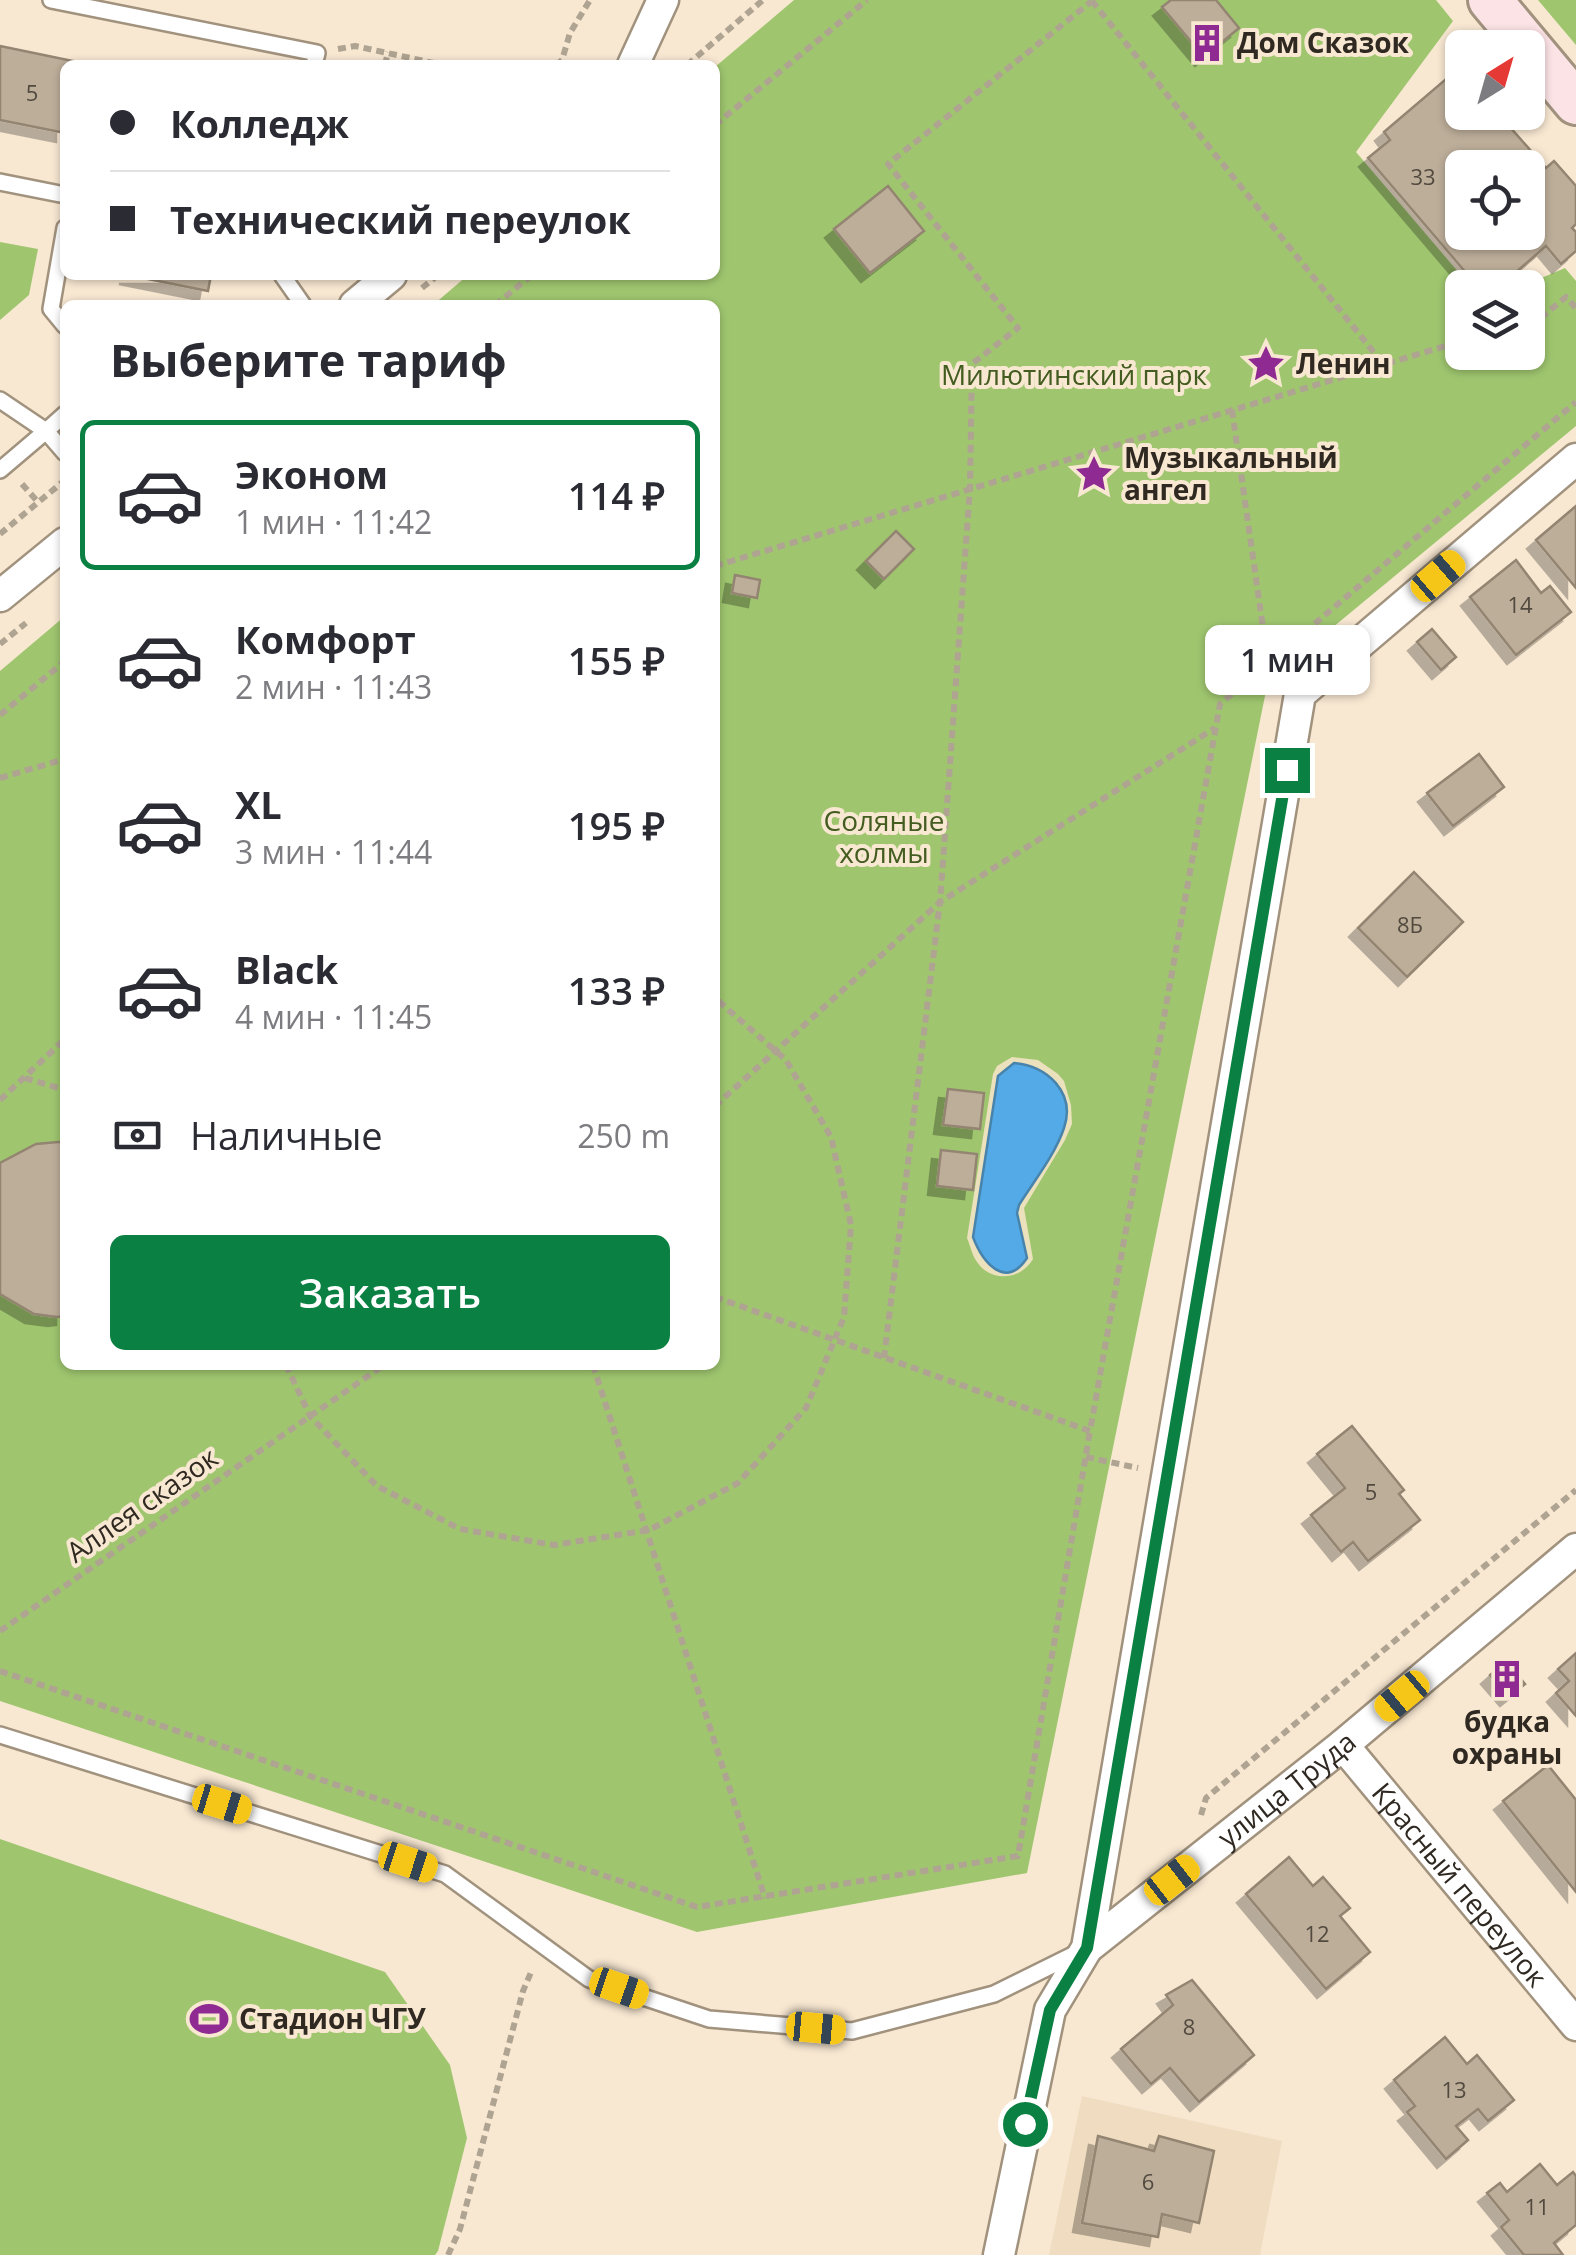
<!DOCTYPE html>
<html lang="ru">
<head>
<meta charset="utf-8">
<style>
	:root { --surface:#fff; --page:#f7f7f7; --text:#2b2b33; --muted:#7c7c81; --line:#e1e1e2; --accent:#0b8043 }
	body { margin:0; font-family:"Open Sans",sans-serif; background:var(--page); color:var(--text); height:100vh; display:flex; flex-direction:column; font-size:38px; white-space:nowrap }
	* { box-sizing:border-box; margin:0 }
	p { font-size:32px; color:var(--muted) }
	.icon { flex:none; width:55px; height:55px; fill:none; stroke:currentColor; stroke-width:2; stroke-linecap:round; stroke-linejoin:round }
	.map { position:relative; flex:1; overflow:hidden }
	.panel { position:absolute; left:60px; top:300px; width:660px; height:1070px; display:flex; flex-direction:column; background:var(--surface); border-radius:15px; box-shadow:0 2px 8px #0004 }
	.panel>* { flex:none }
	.hud { position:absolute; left:60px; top:60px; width:660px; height:220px; border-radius:15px; box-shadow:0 2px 8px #0004; display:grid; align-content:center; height:220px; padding:0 50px; background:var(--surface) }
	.needle { width:65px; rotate:37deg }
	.controls { position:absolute; left:1445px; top:30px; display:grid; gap:20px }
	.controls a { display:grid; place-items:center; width:100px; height:100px; border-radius:15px; background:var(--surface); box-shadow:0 2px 8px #0004; font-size:50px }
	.end { position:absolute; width:45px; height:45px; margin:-22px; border:12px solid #0b8043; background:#fff; box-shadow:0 0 0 5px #fff }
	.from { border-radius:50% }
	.bubble { position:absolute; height:70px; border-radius:15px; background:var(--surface); box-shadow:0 2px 8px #0004; font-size:32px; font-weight:600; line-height:70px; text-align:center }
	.car { position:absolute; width:30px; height:60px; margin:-30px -15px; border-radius:12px; box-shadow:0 0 8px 2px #0007; background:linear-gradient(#f5c518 24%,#345 0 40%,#f5c518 0 76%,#345 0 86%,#f5c518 0) }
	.hud b { display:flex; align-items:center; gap:35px; height:95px; font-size:38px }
	.hud b+b { border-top:2px solid var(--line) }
	.hud i { width:25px; height:25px; background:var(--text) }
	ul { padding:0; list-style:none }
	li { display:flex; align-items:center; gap:30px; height:150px; margin:0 20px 15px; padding:0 30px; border:5px solid transparent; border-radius:15px }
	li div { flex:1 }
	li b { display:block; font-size:38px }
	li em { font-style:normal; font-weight:600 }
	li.selected { border-color:var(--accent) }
	li>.icon { width:90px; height:90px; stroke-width:1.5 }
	h2 { padding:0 50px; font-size:45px; line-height:120px }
	.pay { display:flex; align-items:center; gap:25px; height:110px; padding:0 50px; font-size:38px }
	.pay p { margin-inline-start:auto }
	.button { display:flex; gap:20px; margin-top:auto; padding:20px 50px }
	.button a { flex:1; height:115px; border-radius:15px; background:var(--accent); color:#fff; font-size:40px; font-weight:600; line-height:115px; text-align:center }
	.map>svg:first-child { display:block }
</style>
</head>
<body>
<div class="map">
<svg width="1576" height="2255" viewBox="0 0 1576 2255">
	<defs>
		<filter id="shadow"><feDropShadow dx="-9" dy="9" stdDeviation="0" flood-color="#0004"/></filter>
	</defs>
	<rect width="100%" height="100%" fill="#f8e8d2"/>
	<polygon fill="#f0dcc0" points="1082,2096 1282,2141 1260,2255 1049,2255"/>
	<g fill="#9fc66f">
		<polygon points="794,0 1436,0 1453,21 1356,152 1471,287 1462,288 1462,352 1528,352 1528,288 1520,287 1565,268 1576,281 1576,426 1268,681 1027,1873 697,1932 0,1701 0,671 65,616 65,1365 715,1365 715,305 433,305 468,275 715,275 715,67"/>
		<polygon points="1538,0 1576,0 1576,45"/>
		<polygon points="0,242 38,249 29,295 0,320"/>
		<polygon points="0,1839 385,1972 450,2065 467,2138 438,2251 435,2255 0,2255"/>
	</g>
	<path fill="#ebe1bc" d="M1012 1057 1038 1060 1058 1074 1064 1081 1071 1105 1072 1124 1065 1140 1024 1208 1033 1259C1021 1280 991 1283 977 1262 972 1255 970 1245 967 1238L993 1074 997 1066Z"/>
	<path fill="#53aae7" stroke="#4883ac" stroke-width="2.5" d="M1014 1063C1047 1065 1076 1093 1064 1128 1055 1155 1034 1181 1019 1205L1017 1213 1027 1258C1005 1291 982 1261 973 1237L998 1076Z"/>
	<g fill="#bdae9a" stroke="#938571" stroke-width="2.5" fill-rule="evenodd" filter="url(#shadow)">
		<polygon points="1171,0 1216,0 1239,28 1204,57 1162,7"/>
		<polygon points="0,46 92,65 65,65 65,133 0,120"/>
		<path d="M1452 74 1459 83 1462 80V112H1513L1519 119 1510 127 1546 168 1554 161 1576 186V224L1572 228 1576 232V251L1561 264 1546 246 1498 288H1479L1368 158 1390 140 1384 132ZM1462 168H1528V232H1462Z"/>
		<polygon points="888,186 924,231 870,273 834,229"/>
		<polygon points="128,275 211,275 208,291"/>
		<polygon points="1576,506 1576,588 1536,540"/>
		<polygon points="896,531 914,549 884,579 866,561"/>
		<polygon points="1516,560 1541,593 1550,586 1571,612 1516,655 1470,597"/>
		<polygon points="735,575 760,580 757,598 732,593"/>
		<polygon points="1432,629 1456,657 1441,670 1417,642"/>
		<polygon points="1479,754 1504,787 1453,826 1427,793"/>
		<polygon points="1414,872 1463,922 1407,977 1358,928"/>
		<polygon points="948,1089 984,1093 980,1129 943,1125"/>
		<polygon points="58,1142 65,1142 65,1316 57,1317 34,1314 0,1294 0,1163 36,1144"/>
		<polygon points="941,1150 977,1154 973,1190 937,1186"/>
		<polygon points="1352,1426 1404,1490 1399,1494 1420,1520 1368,1561 1353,1542 1341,1552 1311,1515 1345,1488 1317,1454"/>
		<polygon points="1576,1653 1576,1716 1556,1693 1569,1681 1558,1669"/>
		<polygon points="1506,1661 1525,1684 1509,1697 1490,1675"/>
		<polygon points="1548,1765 1576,1800 1576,1892 1503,1801"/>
		<polygon points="1289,1857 1313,1886 1323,1877 1350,1908 1340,1916 1370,1952 1326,1989 1246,1894"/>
		<polygon points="1192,1980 1254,2055 1199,2102 1170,2068 1151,2084 1121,2049 1173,2005 1166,1995"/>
		<polygon points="1445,2037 1467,2064 1477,2055 1514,2100 1488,2121 1478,2109 1456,2126 1468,2140 1446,2159 1407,2112 1415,2106 1394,2080"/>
		<polygon points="1098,2136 1154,2151 1159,2136 1214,2151 1199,2223 1162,2214 1158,2237 1082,2223"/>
		<polygon points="1540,2164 1557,2185 1573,2172 1576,2176 1576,2225 1554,2243 1563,2255 1524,2255 1501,2227 1509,2220 1487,2193 1500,2183 1507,2192"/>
	</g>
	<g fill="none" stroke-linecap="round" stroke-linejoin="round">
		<g stroke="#a1927e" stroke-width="20">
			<g id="service">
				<polyline points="51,0 317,53 314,65"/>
				<polyline points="0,182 65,195"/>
				<polyline points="65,228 51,309 65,326"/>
				<polyline points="282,275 303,305"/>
				<polyline points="0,400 46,431 65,414"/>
				<polyline points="0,470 46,431 65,453"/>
				<polyline points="0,1735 445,1874 589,1979 709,2019 852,2031 994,1994 1079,1952"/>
			</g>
		</g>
		<g stroke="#a1927e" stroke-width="35">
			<g id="minor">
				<polyline points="633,65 663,0"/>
				<polyline points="355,305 391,275"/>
				<polyline points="0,596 65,543"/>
				<path id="s1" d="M1343 1745 1576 2025"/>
				<path id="s2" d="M1087 1948 1343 1745 1576 1549"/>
				<polyline points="999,2255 1050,2010 1087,1948 1300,694 1576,459"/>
			</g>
		</g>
		<g stroke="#a1927e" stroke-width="48">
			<polyline id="secondary" points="1490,0 1576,103"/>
		</g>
		<g stroke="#afa392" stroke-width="6" stroke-dasharray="8 5" stroke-linecap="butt">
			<polyline points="1092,1 1384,365"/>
			<polyline points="338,49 355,46 443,65"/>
			<polyline points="385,65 388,52"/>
			<polyline points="556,65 562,60 570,33 590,0"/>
			<polyline points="687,65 763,0"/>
			<polyline points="715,125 867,0"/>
			<polyline points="422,288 438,275"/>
			<polyline points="495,305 532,275"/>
			<polyline points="1528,321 1543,316 1566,297 1576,308"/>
			<polyline points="1232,410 1268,663"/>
			<polyline points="22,484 38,502"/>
			<polyline points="0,534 65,480"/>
			<polyline points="715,566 1462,341"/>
			<polyline points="0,644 26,623"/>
			<polyline points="0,715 65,661"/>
			<polyline points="0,778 65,759"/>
			<polyline points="25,1078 65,1090"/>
			<polyline points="0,1100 65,1039"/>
			<polyline points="715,1106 940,902 970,488 972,364 1018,328 888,164 1092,1"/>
			<polyline points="715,1297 1090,1431 1220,704 1576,402"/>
			<polyline points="884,1358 940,902 1215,728"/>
			<polyline points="286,1365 310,1416 377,1486 460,1529 554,1545 649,1530 738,1483 806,1408 844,1317 851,1225 831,1137 786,1060 715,998"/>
			<polyline points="593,1365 765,1898"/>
			<polyline points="1086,1457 1138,1468"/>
			<polyline points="0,1631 384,1365"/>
			<polyline points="0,1671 697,1907 1018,1856 1090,1431"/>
			<polyline points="1201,1815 1206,1798 1576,1490"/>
			<polyline points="448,2255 460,2229 523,1991 532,1970"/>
		</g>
		<use href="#service" stroke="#fff" stroke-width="15"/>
		<use href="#minor" stroke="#fff" stroke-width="30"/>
		<use href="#secondary" stroke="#fce3e6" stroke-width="42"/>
	</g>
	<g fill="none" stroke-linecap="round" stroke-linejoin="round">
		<polyline stroke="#0b8043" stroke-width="12" points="1025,2124 1050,2010 1087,1948 1287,770"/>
	</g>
	<defs>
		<g id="building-bare" transform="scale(3)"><path d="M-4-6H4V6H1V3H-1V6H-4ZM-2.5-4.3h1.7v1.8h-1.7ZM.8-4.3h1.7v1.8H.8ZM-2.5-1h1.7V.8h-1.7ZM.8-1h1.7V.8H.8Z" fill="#8e2a91" stroke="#f8e8d2" stroke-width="2.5" paint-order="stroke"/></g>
		<g id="sight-bare" transform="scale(3)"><path d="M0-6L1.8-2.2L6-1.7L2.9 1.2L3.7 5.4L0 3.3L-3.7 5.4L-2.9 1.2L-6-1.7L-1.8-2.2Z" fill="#8e2a91" stroke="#f8e8d2" stroke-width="2.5" paint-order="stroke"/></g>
		<g id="stadium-bare" transform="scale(3)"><path d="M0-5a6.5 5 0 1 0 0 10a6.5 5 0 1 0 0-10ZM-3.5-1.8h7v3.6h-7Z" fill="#8e2a91" stroke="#f8e8d2" stroke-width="2.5" paint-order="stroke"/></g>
	</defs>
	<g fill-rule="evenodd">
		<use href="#building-bare" x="1207" y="43"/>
		<use href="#sight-bare" x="1266" y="364"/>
		<use href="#sight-bare" x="1094" y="474"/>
		<use href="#building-bare" x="1507" y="1679"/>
		<use href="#stadium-bare" x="209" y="2019"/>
	</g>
	<g text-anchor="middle" stroke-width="8" stroke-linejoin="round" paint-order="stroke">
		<g font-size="22" fill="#524a3f">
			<text x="32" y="101">5</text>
			<text x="1423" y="185">33</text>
			<text x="1520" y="613">14</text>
			<text x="1410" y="933">8Б</text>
			<text x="1371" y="1500">5</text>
			<text x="1317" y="1942">12</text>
			<text x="1189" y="2035">8</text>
			<text x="1454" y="2098">13</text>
			<text x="1148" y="2190">6</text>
			<text x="1537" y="2215">11</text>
		</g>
		<g font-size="28" font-weight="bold" fill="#2f2921" stroke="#f8e8d2" text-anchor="start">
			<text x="1237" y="53">Дом Сказок</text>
			<text x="1296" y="374">Ленин</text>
			<text x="1124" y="468">Музыкальный<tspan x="1124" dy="32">ангел</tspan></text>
			<text x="1507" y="1732" text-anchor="middle">будка<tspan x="1507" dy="32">охраны</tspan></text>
			<text x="239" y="2029">Стадион ЧГУ</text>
		</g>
		<g font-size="28" fill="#435c20" stroke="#f8e8d2">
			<text x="1074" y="385">Милютинский парк</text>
			<text x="884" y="831">Соляные<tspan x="884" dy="32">холмы</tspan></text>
		</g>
		<g font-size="28" fill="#2f2921" stroke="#f8e8d2">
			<text transform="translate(142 1505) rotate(-35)" y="10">Аллея сказок</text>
			<text dy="10" stroke="none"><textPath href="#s2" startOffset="255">улица Труда</textPath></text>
			<text dy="10" stroke="none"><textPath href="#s1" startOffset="182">Красный переулок</textPath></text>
		</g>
	</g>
</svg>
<div class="controls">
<a><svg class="needle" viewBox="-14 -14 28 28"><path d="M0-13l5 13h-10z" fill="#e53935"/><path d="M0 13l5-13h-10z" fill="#7c7c81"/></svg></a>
<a><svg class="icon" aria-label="locate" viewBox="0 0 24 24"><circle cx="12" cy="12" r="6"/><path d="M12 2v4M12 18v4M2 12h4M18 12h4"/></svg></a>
<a><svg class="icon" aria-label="layers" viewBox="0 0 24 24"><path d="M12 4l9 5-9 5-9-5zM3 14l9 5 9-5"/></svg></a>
</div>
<i class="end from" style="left:1025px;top:2124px"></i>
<i class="end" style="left:1287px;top:770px"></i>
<div class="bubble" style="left:1205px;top:625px;width:165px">1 мин</div>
<i class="car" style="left:1438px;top:576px;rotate:49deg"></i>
<i class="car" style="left:1402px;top:1696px;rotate:230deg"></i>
<i class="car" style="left:222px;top:1804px;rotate:107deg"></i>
<i class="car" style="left:408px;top:1862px;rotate:108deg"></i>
<i class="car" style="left:1172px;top:1880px;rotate:52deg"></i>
<i class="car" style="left:619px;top:1988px;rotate:109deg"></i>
<i class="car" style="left:816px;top:2028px;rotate:95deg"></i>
<div class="hud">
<b><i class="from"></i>Колледж</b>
<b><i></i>Технический переулок</b>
</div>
<section class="panel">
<h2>Выберите тариф</h2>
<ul>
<li class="selected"><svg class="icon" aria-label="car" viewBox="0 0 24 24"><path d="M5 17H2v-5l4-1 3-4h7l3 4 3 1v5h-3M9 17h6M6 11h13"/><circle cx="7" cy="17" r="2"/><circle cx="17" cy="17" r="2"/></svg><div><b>Эконом</b><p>1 мин · 11:42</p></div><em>114 ₽</em></li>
<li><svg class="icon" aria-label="car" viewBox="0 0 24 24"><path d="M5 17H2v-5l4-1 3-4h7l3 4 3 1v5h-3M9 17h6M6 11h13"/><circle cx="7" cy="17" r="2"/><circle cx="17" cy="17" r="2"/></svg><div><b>Комфорт</b><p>2 мин · 11:43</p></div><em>155 ₽</em></li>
<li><svg class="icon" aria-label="car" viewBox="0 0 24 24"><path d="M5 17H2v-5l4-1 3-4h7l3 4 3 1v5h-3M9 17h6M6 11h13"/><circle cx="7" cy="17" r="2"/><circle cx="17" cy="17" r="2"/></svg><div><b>XL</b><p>3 мин · 11:44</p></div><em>195 ₽</em></li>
<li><svg class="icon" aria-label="car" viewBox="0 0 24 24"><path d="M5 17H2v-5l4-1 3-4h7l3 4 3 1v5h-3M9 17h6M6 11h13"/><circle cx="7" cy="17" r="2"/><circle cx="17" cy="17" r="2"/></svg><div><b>Black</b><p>4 мин · 11:45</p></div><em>133 ₽</em></li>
</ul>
<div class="pay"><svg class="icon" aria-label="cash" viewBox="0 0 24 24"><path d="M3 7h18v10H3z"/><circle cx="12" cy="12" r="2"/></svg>Наличные<p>250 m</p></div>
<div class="button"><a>Заказать</a></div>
</section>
</div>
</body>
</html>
